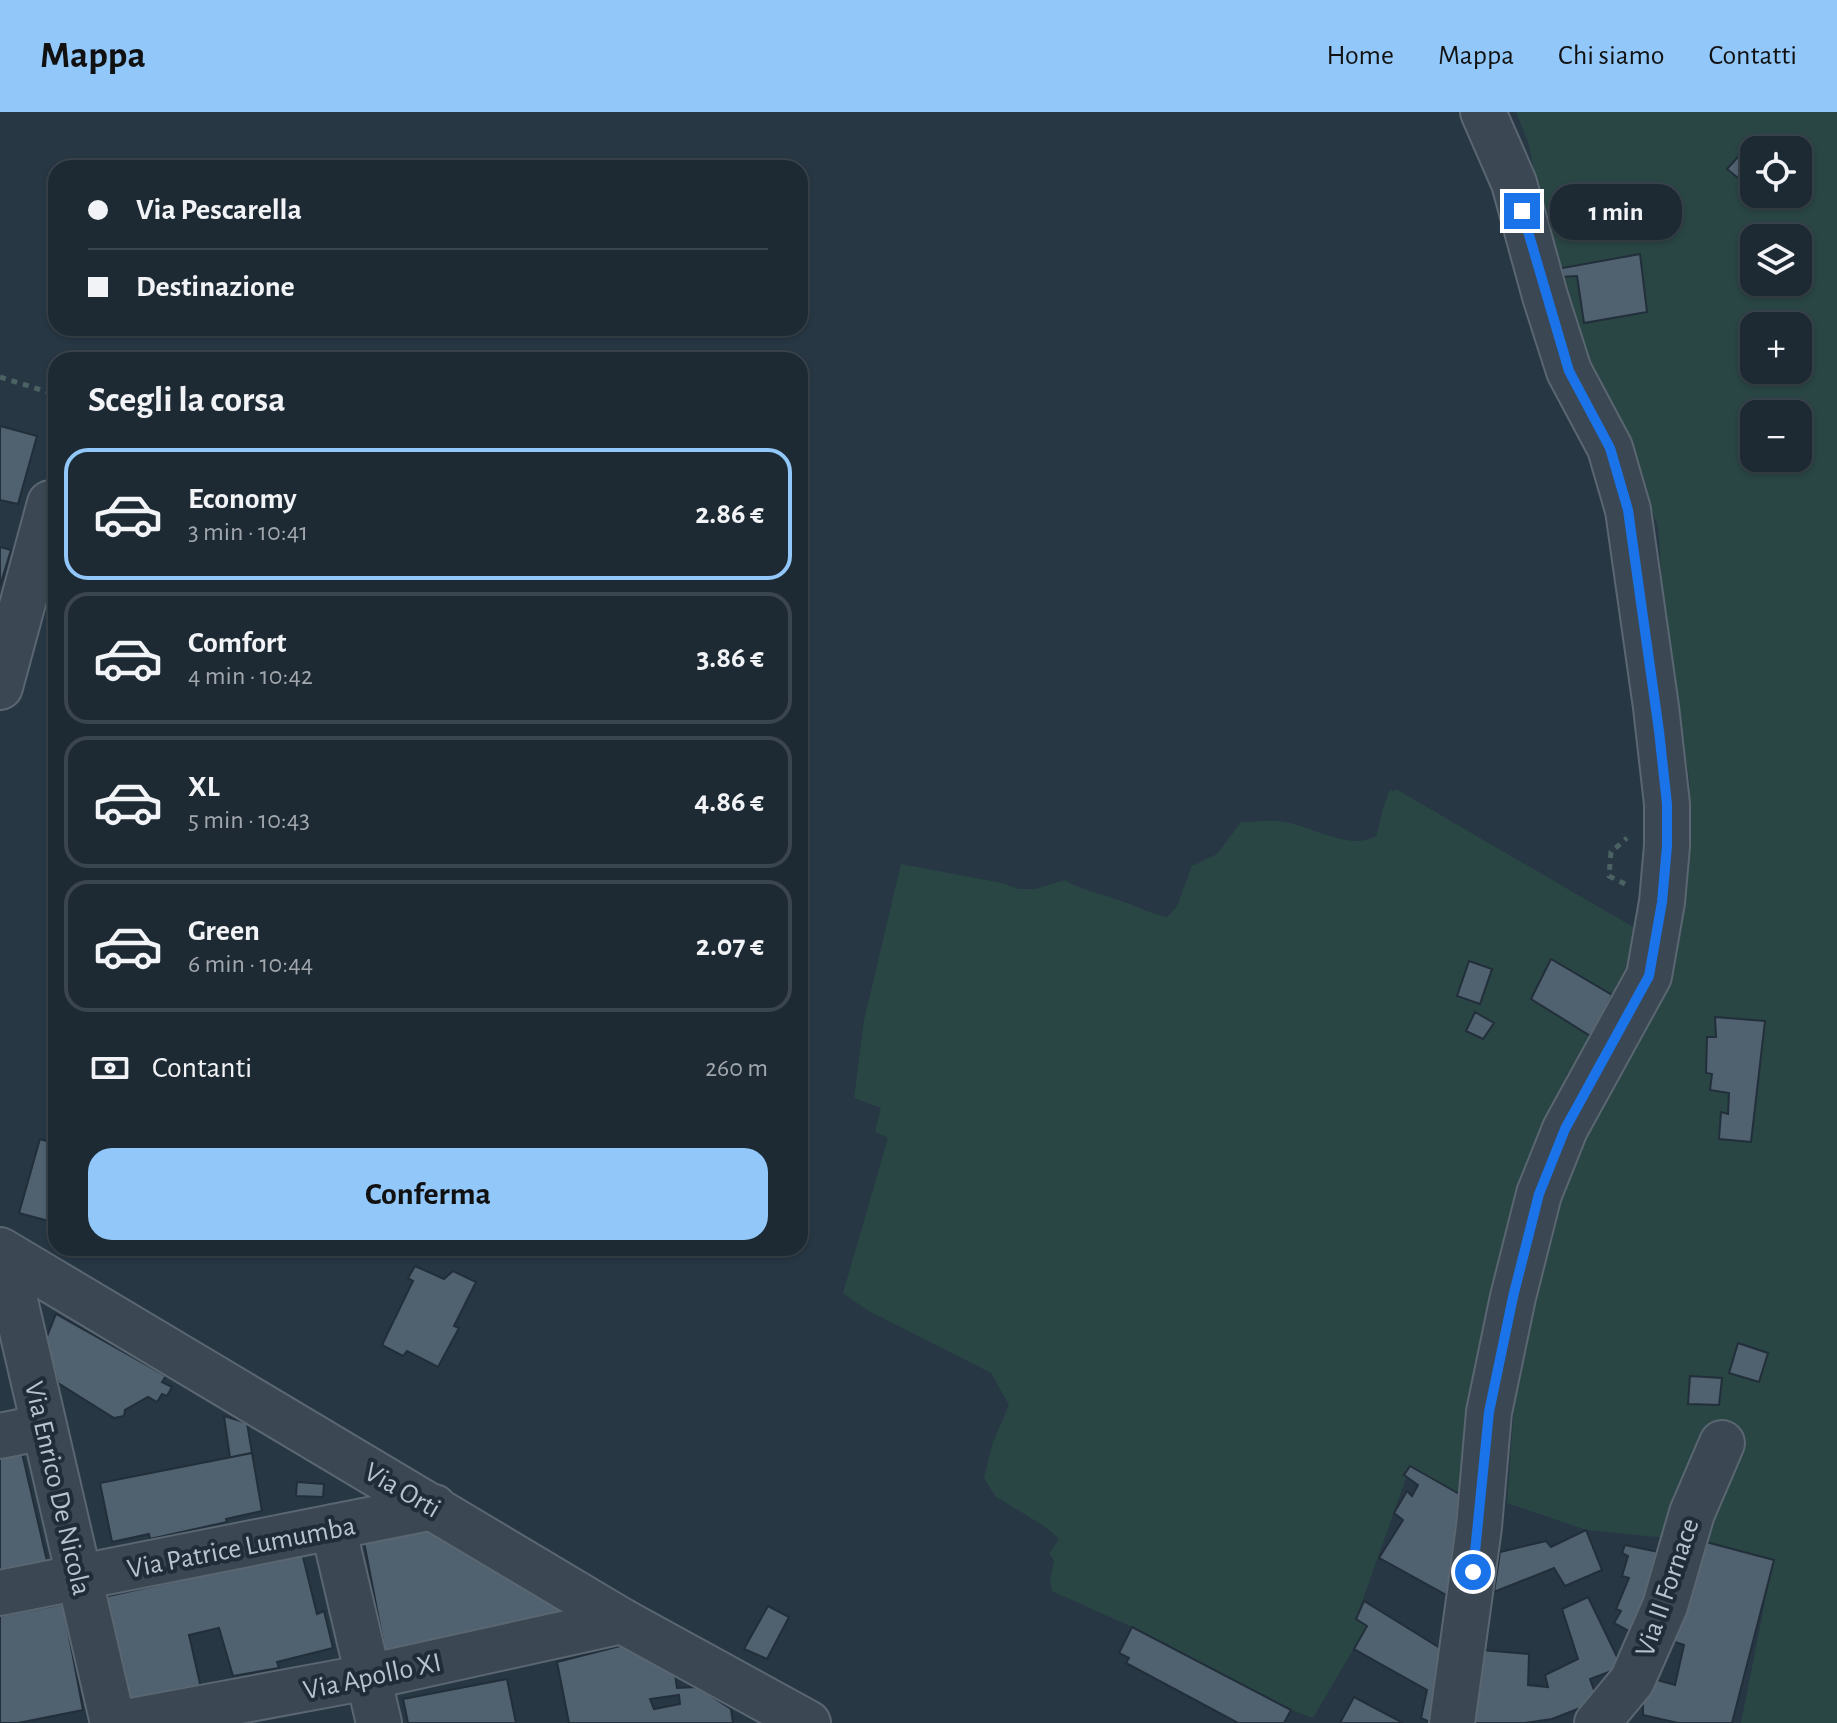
<!DOCTYPE html>
<html lang="it">
<head>
<meta charset="utf-8">
<style>
	:root { --surface:#1d2933; --page:#25313b; --text:#f1f3f6; --muted:#a0a6ac; --line:#3b454e; --accent:#92c7f9 }
	body { margin:0; font-family:"Alegreya Sans",sans-serif; background:var(--page); color:var(--text); height:100vh; display:flex; flex-direction:column; font-size:30px; white-space:nowrap }
	* { box-sizing:border-box; margin:0 }
	p { font-size:26px; color:var(--muted) }
	.icon { flex:none; width:44px; height:44px; fill:none; stroke:currentColor; stroke-width:2; stroke-linecap:round; stroke-linejoin:round }
	.map { position:relative; flex:1; overflow:hidden }
	.sheet { position:absolute; left:48px; top:240px; width:760px; height:904px; display:flex; flex-direction:column; background:var(--surface); border-radius:24px; box-shadow:0 2px 6px #0004,0 0 0 2px var(--line) }
	.sheet>* { flex:none }
	.guide { position:absolute; left:48px; top:48px; width:760px; height:176px; border-radius:24px; box-shadow:0 2px 6px #0004,0 0 0 2px var(--line); display:grid; align-content:center; height:176px; padding:0 40px; background:var(--surface) }
	.controls { position:absolute; left:1740px; top:24px; display:grid; gap:16px }
	.controls a { display:grid; place-items:center; width:72px; height:72px; border-radius:16px; background:var(--surface); box-shadow:0 2px 6px #0004,0 0 0 2px var(--line); font-size:40px }
	.end { position:absolute; width:36px; height:36px; margin:-18px; border:10px solid #1a73e8; background:#fff; box-shadow:0 0 0 4px #fff }
	.from { border-radius:50% }
	.bubble { position:absolute; height:56px; border-radius:24px; background:var(--surface); box-shadow:0 2px 6px #0004,0 0 0 2px var(--line); font-size:26px; font-weight:700; line-height:56px; text-align:center }
	.guide b { display:flex; align-items:center; gap:28px; height:76px; font-size:30px }
	.guide b+b { border-top:2px solid var(--line) }
	.guide i { width:20px; height:20px; background:var(--text) }
	ul { padding:0; list-style:none }
	li { display:flex; align-items:center; gap:24px; height:132px; margin:0 16px 12px; padding:0 24px; border:4px solid var(--line); border-radius:24px }
	li div { flex:1 }
	li b { display:block; font-size:30px }
	li em { font-style:normal; font-weight:700 }
	li.current { border-color:var(--accent) }
	li>.icon { width:72px; height:72px; stroke-width:1.5 }
	h2 { padding:0 40px; font-size:36px; line-height:96px }
	.pay { display:flex; align-items:center; gap:20px; height:88px; padding:0 40px; font-size:30px }
	.pay p { margin-inline-start:auto }
	.action { display:flex; gap:16px; margin-top:auto; padding:16px 40px }
	.action a { flex:1; height:92px; border-radius:24px; background:var(--accent); color:#111; font-size:32px; font-weight:700; line-height:92px; text-align:center }
	header { display:flex; align-items:center; gap:48px; box-sizing:border-box; height:112px; padding:0 40px; background:var(--accent); color:#111 }
	header strong { font-size:38px }
	nav { display:flex; gap:44px; margin-inline-start:auto; font-size:28px }
	.map>svg:first-child { display:block }
</style>
</head>
<body>
<header>
<strong>Mappa</strong>
<nav><a>Home</a><a>Mappa</a><a>Chi siamo</a><a>Contatti</a></nav>
</header>
<div class="map">
<svg width="1837" height="1611" viewBox="0 0 1837 1611">
	<rect width="100%" height="100%" fill="#273744"/>
	<g fill="#294544" fill-rule="evenodd">
		<path d="M1516 0H1837V1611H1741L1773 1448 1706 1430 1586 1418 1507 1391 1516 1266 1559 1075 1583 1027 1656 901 1675 839 1690 672 1681 616 1668 562 1658 414 1630 346 1577 253 1528 30ZM1754 38H1798V82H1754ZM1754 126H1798V170H1754ZM1754 214H1798V258H1754ZM1754 302H1798V346H1754Z"/>
		<path d="M1390 677 1394 680 1396 677 1640 819 1620 884H1612L1596 916 1583 951 1565 963 1571 968 1522 1063 1512 1108 1468 1387 1410 1355 1356 1507 1367 1514 1313 1606 1291 1598 1132 1515 1052 1479 1050 1469 1054 1448 1049 1442 1059 1427 1047 1416 995 1384 984 1366 993 1330 1009 1293 991 1261 865 1197 843 1181 888 1026 875 1020 881 996 854 986 864 908 901 752 1002 771 1019 777H1036L1064 768C1084 779 1104 782 1124 790 1139 795 1151 802 1167 805L1177 794 1192 754 1217 742 1241 710C1255 710 1272 707 1286 710 1311 715 1354 740 1377 723L1382 699Z"/>
	</g>
	<g fill="#50616f" stroke="#222f3b" stroke-width="2" fill-rule="evenodd">
		<polygon points="1738,45 1754,59 1754,79 1727,57"/>
		<polygon points="1640,142 1647,200 1584,211 1577,164 1559,165 1557,157"/>
		<polygon points="0,314 37,324 18,392 0,388"/>
		<polygon points="0,435 11,438 0,474"/>
		<polygon points="1551,847 1612,883 1592,925 1531,887"/>
		<polygon points="1469,849 1492,857 1480,892 1457,884"/>
		<polygon points="1475,900 1494,911 1483,927 1466,919"/>
		<polygon points="1715,905 1765,909 1751,1030 1719,1027 1721,1000 1728,1002 1729,981 1710,978 1712,962 1706,961 1707,925 1716,925"/>
		<polygon points="40,1027 56,1032 56,1111 19,1101"/>
		<polygon points="415,1154 444,1167 453,1159 476,1170 454,1214 459,1216 438,1255 407,1239 403,1244 382,1233 413,1169 408,1166"/>
		<polygon points="56,1202 166,1264 162,1270 172,1275 167,1284 162,1282 157,1290 148,1285 125,1298 124,1304 114,1306 58,1271 46,1227"/>
		<polygon points="1738,1231 1768,1241 1759,1270 1729,1261"/>
		<polygon points="1690,1264 1722,1266 1719,1293 1688,1292"/>
		<polygon points="224,1304 247,1311 252,1341 230,1346"/>
		<polygon points="22,1341 47,1449 0,1459 0,1345"/>
		<polygon points="252,1341 262,1399 226,1407 227,1410 150,1427 149,1422 112,1430 100,1371"/>
		<polygon points="1410,1354 1468,1387 1455,1488 1379,1446 1403,1408 1394,1401 1407,1379 1412,1384 1418,1373 1404,1363"/>
		<polygon points="297,1370 324,1372 323,1385 296,1384"/>
		<polygon points="434,1418 578,1502 385,1539 364,1430"/>
		<polygon points="1586,1418 1602,1458 1565,1474 1554,1456 1494,1480 1500,1440 1546,1429 1551,1435"/>
		<polygon points="1706,1430 1774,1448 1732,1611 1678,1611 1643,1603 1643,1578 1650,1566 1675,1573 1684,1533 1666,1527 1689,1486"/>
		<polygon points="1625,1433 1668,1442 1634,1522 1614,1511 1621,1499 1616,1497 1629,1466 1622,1464 1628,1444 1622,1441"/>
		<polygon points="302,1441 317,1502 324,1499 333,1536 277,1550 279,1556 233,1564 219,1516 189,1523 201,1576 127,1591 104,1485"/>
		<polygon points="1588,1485 1622,1555 1590,1567 1598,1589 1552,1607 1525,1611 1470,1611 1481,1538 1529,1542 1528,1573 1548,1575 1545,1563 1578,1547 1562,1497"/>
		<polygon points="1364,1489 1448,1541 1432,1611 1421,1606 1427,1578 1354,1537 1367,1514 1356,1507"/>
		<polygon points="63,1492 83,1598 18,1611 0,1611 0,1504"/>
		<polygon points="768,1494 789,1505 767,1547 744,1537"/>
		<polygon points="1132,1515 1291,1598 1284,1611 1238,1611 1126,1551 1129,1546 1119,1541"/>
		<path d="M628 1532 674 1555 677 1576 697 1575 731 1597 733 1611H569L557 1550ZM679 1583 680 1592 654 1597 650 1587Z"/>
		<polygon points="507,1567 516,1611 408,1611 403,1587"/>
		<polygon points="1354,1585 1403,1611 1340,1611"/>
	</g>
	<g fill="none" stroke-linecap="round" stroke-linejoin="round">
		<g stroke="#5a6671" stroke-width="48">
			<g id="street">
				<polyline points="0,575 50,391"/>
				<polyline points="0,1138 622,1509 808,1611"/>
				<polyline points="4,1141 113,1611"/>
				<polyline points="0,1324 44,1315"/>
				<polyline points="333,1415 379,1611"/>
				<polyline points="0,1481 434,1395"/>
				<polyline points="121,1611 368,1565 622,1509"/>
				<polyline points="1452,1611 1479,1415 1489,1300 1513,1185 1539,1082 1565,1017 1649,864 1662,790 1667,734 1667,692 1656,595 1628,398 1610,336 1569,259 1545,184 1514,71 1483,0"/>
				<polyline points="1597,1611 1632,1569 1665,1494 1692,1401 1722,1331"/>
			</g>
		</g>
		<g stroke="#4a6262" stroke-width="5" stroke-dasharray="6 6" stroke-linecap="butt">
			<polyline points="0,265 51,281 56,288"/>
			<polyline points="1625,772 1609,764 1611,740 1627,726"/>
		</g>
		<use href="#street" stroke="#3b4853" stroke-width="44"/>
	</g>
	<g fill="none" stroke-linecap="round" stroke-linejoin="round">
		<polyline stroke="#1a73e8" stroke-width="10" points="1473,1460 1489,1300 1513,1185 1539,1082 1565,1017 1649,864 1662,790 1667,734 1667,692 1659,619 1628,398 1610,336 1569,259 1522,99"/>
	</g>
	<g text-anchor="middle" stroke-width="8" stroke-linejoin="round" paint-order="stroke">
		<g font-size="28" fill="#b9c3cd" stroke="#202d39">
			<text transform="translate(59 1376) rotate(77)" y="10">Via Enrico De Nicola</text>
			<text transform="translate(403 1377) rotate(30)" y="10">Via Orti</text>
			<text transform="translate(241 1434) rotate(-11)" y="10">Via Patrice Lumumba</text>
			<text transform="translate(1666 1475) rotate(-71)" y="10">Via II Fornace</text>
			<text transform="translate(372 1563) rotate(-12)" y="10">Via Apollo XI</text>
		</g>
	</g>
</svg>
<div class="controls">
<a><svg class="icon" aria-label="locate" viewBox="0 0 24 24"><circle cx="12" cy="12" r="6"/><path d="M12 2v4M12 18v4M2 12h4M18 12h4"/></svg></a>
<a><svg class="icon" aria-label="layers" viewBox="0 0 24 24"><path d="M12 4l9 5-9 5-9-5zM3 14l9 5 9-5"/></svg></a>
<a>+</a>
<a>−</a>
</div>
<i class="end from" style="left:1473px;top:1460px"></i>
<i class="end" style="left:1522px;top:99px"></i>
<div class="bubble" style="left:1550px;top:72px;width:132px">1 min</div>
<div class="guide">
<b><i class="from"></i>Via Pescarella</b>
<b><i></i>Destinazione</b>
</div>
<section class="sheet">
<h2>Scegli la corsa</h2>
<ul>
<li class="current"><svg class="icon" aria-label="car" viewBox="0 0 24 24"><path d="M5 17H2v-5l4-1 3-4h7l3 4 3 1v5h-3M9 17h6M6 11h13"/><circle cx="7" cy="17" r="2"/><circle cx="17" cy="17" r="2"/></svg><div><b>Economy</b><p>3 min · 10:41</p></div><em>2.86 €</em></li>
<li><svg class="icon" aria-label="car" viewBox="0 0 24 24"><path d="M5 17H2v-5l4-1 3-4h7l3 4 3 1v5h-3M9 17h6M6 11h13"/><circle cx="7" cy="17" r="2"/><circle cx="17" cy="17" r="2"/></svg><div><b>Comfort</b><p>4 min · 10:42</p></div><em>3.86 €</em></li>
<li><svg class="icon" aria-label="car" viewBox="0 0 24 24"><path d="M5 17H2v-5l4-1 3-4h7l3 4 3 1v5h-3M9 17h6M6 11h13"/><circle cx="7" cy="17" r="2"/><circle cx="17" cy="17" r="2"/></svg><div><b>XL</b><p>5 min · 10:43</p></div><em>4.86 €</em></li>
<li><svg class="icon" aria-label="car" viewBox="0 0 24 24"><path d="M5 17H2v-5l4-1 3-4h7l3 4 3 1v5h-3M9 17h6M6 11h13"/><circle cx="7" cy="17" r="2"/><circle cx="17" cy="17" r="2"/></svg><div><b>Green</b><p>6 min · 10:44</p></div><em>2.07 €</em></li>
</ul>
<div class="pay"><svg class="icon" aria-label="cash" viewBox="0 0 24 24"><path d="M3 7h18v10H3z"/><circle cx="12" cy="12" r="2"/></svg>Contanti<p>260 m</p></div>
<div class="action"><a>Conferma</a></div>
</section>
</div>
</body>
</html>
